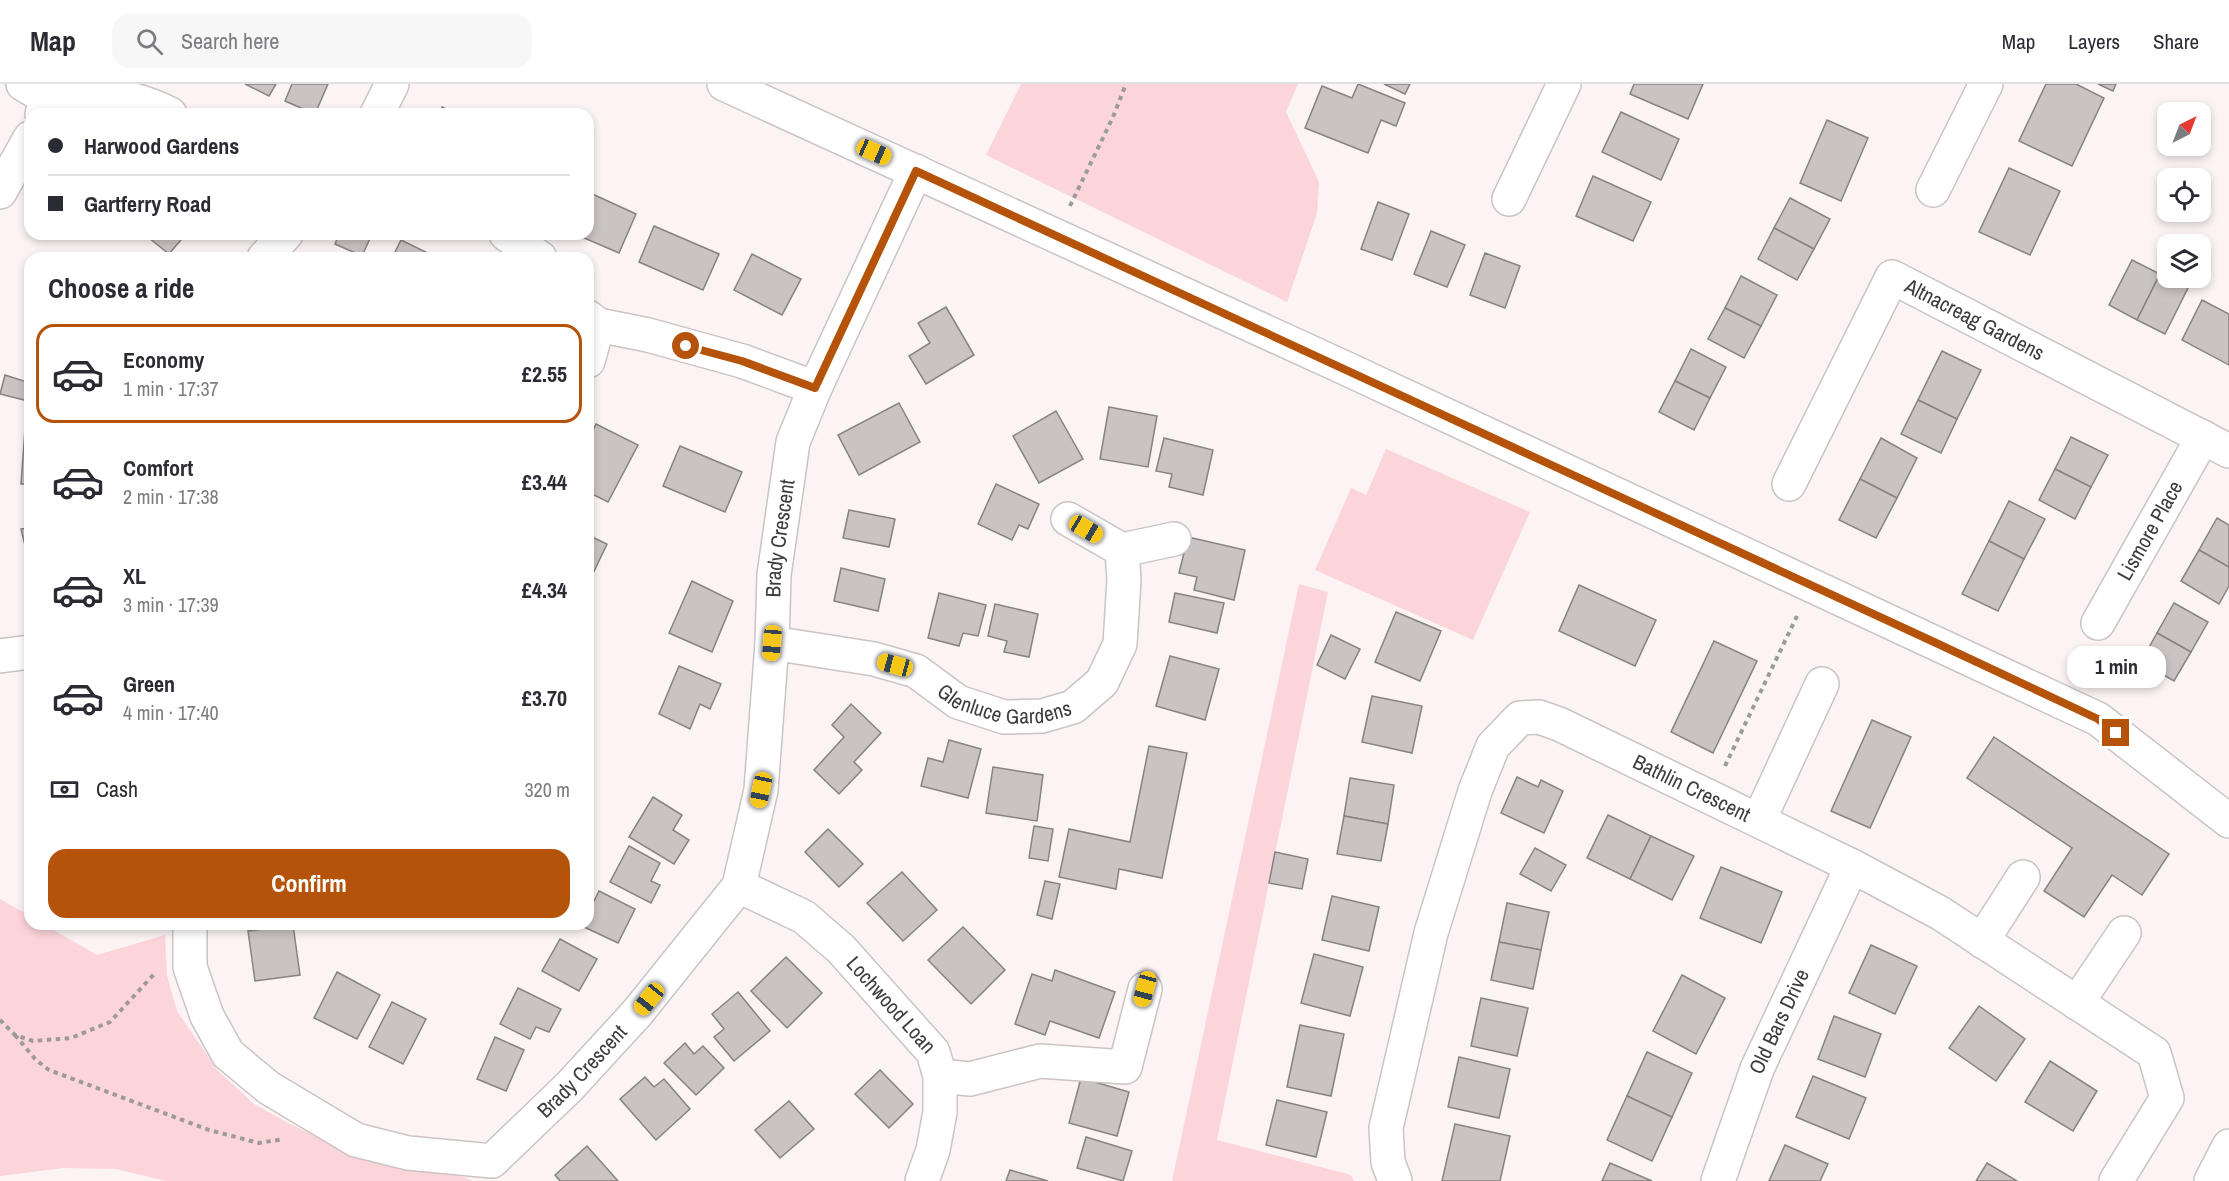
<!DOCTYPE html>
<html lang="en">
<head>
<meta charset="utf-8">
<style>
	:root { --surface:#fff; --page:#f7f7f7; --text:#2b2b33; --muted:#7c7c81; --line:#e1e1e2; --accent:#b45309 }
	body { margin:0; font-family:"Archivo Narrow",sans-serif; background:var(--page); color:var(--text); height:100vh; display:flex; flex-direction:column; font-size:22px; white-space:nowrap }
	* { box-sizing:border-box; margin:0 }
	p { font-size:20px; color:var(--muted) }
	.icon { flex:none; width:33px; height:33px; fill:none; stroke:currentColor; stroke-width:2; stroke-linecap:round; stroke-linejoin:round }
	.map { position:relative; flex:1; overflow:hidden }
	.sheet { position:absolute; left:24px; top:168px; width:570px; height:678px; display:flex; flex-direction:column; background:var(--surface); border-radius:18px; box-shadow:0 3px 9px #0003 }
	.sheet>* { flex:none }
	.guide { position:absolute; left:24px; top:24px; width:570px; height:132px; border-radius:18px; box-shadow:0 3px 9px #0003; display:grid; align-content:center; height:132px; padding:0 24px; background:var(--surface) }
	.needle { width:39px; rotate:42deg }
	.buttons { position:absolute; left:2157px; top:18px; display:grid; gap:12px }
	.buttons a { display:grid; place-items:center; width:54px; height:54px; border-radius:12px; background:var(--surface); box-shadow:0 3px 9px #0003; font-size:30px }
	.end { position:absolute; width:27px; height:27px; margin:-14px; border:8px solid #b45309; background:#fff; box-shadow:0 0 0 3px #fff }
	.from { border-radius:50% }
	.bubble { position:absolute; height:42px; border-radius:18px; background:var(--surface); box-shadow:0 3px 9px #0003; font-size:20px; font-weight:700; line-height:42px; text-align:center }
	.car { position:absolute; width:18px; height:36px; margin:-18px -9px; border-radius:8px; box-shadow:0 0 4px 2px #0007; background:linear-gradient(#f5c518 24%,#345 0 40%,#f5c518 0 76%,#345 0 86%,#f5c518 0) }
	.guide b { display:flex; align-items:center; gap:21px; height:57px; font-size:22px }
	.guide b+b { border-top:2px solid var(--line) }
	.guide i { width:15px; height:15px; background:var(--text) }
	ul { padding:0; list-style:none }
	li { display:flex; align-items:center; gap:18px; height:99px; margin:0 12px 9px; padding:0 12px; border:3px solid transparent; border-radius:18px }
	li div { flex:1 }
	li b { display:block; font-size:22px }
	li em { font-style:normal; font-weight:700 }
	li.selected { border-color:var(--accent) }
	li>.icon { width:54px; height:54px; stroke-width:1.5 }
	h2 { padding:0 24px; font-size:27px; line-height:72px }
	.pay { display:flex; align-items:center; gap:15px; height:66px; padding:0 24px; font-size:22px }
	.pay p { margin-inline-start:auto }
	.primary-button { display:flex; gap:12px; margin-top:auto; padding:12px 24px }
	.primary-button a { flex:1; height:69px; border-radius:18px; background:var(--accent); color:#fff; font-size:24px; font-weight:700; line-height:69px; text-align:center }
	header { display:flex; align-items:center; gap:36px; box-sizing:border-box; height:84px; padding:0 30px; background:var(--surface); border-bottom:2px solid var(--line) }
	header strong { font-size:28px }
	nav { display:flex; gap:33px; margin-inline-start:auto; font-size:21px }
	.search { width:420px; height:54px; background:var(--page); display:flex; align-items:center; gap:15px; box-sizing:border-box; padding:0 21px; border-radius:18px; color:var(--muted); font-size:22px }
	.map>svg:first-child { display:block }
</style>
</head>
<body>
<header>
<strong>Map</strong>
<div class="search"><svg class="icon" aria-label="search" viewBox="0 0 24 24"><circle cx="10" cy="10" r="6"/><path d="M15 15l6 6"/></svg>Search here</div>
<nav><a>Map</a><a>Layers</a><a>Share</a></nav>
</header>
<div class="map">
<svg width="2229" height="1097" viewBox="0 0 2229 1097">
	<rect width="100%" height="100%" fill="#fbf3f4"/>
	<g fill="#fcd5db">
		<polygon points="1021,0 1298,0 1286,28 1319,98 1317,129 1287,218 986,71"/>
		<polygon points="1386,365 1530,428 1473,556 1315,486 1351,404 1366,411"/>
		<polygon points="1299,500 1328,508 1217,1056 1351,1091 1354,1097 1172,1097"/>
		<polygon points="0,815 30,832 30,840 43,840 97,871 165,851 167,892 177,927 218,987 254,1020 288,1039 370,1078 461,1092 473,1097 166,1097 116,1085 64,1084 0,1092"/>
	</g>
	<g fill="#cac3c4" stroke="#888283" stroke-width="1.5">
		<polygon points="245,0 276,0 269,12"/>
		<polygon points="292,0 328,0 315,30 285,17"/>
		<polygon points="1358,0 1405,19 1396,42 1381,36 1368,69 1305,44 1322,2 1352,14"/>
		<polygon points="1384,0 1410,0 1405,10"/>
		<polygon points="1634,0 1703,0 1688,35 1630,10"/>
		<polygon points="2046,0 2076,0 2104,14 2072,82 2019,57"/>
		<polygon points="2098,0 2116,0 2113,7"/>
		<polygon points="442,23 457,30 439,30"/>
		<polygon points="1621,28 1679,55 1661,96 1602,68"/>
		<polygon points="1827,36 1868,54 1841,117 1800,99"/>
		<polygon points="2009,84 2060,107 2030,171 1979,148"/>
		<polygon points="1593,92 1651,118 1633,157 1576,132"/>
		<polygon points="588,108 636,130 619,169 575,150 588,150"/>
		<polygon points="1790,114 1830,135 1814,165 1774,144"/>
		<polygon points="1378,118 1409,130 1392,176 1361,165"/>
		<polygon points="654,142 719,170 703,206 639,178"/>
		<polygon points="1774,144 1814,165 1797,196 1758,175"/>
		<polygon points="1431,147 1465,161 1447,203 1414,190"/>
		<polygon points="144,150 186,150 169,170"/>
		<polygon points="339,150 372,150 362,172 335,160"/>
		<polygon points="401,156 430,170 428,174 392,174"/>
		<polygon points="1485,169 1520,182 1505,224 1470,211"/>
		<polygon points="752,170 801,195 782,231 734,206"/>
		<polygon points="2132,176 2160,190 2137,236 2109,221"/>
		<polygon points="2160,190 2188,204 2165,250 2137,236"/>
		<polygon points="1741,192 1777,211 1761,242 1725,224"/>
		<polygon points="2202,216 2229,230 2229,281 2182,256"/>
		<polygon points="946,223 974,271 926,300 909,272 930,259 918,239"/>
		<polygon points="1725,224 1761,242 1744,274 1708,255"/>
		<polygon points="1691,265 1726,283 1710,314 1675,297"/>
		<polygon points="1942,267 1981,286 1957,335 1918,316"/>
		<polygon points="5,291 30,299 28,317 0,310"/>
		<polygon points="1675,297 1710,314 1694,346 1659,328"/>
		<polygon points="1918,316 1957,335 1941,369 1901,350"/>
		<polygon points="899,319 920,358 859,391 838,351"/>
		<polygon points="1109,323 1157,332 1148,383 1100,375"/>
		<polygon points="1056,327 1083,375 1039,399 1013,352"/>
		<polygon points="596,340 638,361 608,418 588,408 588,356"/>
		<polygon points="25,345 30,345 30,400 21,400"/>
		<polygon points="2071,353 2108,371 2091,403 2055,385"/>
		<polygon points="1164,354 1213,366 1203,411 1169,403 1172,390 1156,387"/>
		<polygon points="1881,354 1917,374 1897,414 1860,395"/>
		<polygon points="680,362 742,388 725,428 663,402"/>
		<polygon points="2055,385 2091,403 2075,435 2039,416"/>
		<polygon points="1860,395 1897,414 1876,454 1839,436"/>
		<polygon points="996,400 1039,420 1028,445 1019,441 1012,456 978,440"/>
		<polygon points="2009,417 2045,435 2024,475 1989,457"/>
		<polygon points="849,426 895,435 889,463 843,454"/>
		<polygon points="2217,434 2229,441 2229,483 2199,466"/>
		<polygon points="30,444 30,482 21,445"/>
		<polygon points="588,451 607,460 588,500"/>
		<polygon points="1188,453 1245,466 1234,516 1194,506 1197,493 1179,489"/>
		<polygon points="1989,457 2024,475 1998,527 1962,510"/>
		<polygon points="2199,466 2229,483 2229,502 2219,520 2181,497"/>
		<polygon points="841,484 885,495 878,527 834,517"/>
		<polygon points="692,497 733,517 712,568 669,549"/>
		<polygon points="1579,501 1656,536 1635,582 1559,547"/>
		<polygon points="939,509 986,521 978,552 963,549 959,562 928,554"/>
		<polygon points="1175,509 1224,519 1217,549 1169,538"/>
		<polygon points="2174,519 2208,538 2191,568 2157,549"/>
		<polygon points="995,520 1038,530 1029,573 1004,568 1007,557 988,552"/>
		<polygon points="1396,528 1441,547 1420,597 1375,578"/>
		<polygon points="2157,549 2191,568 2174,597 2141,578"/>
		<polygon points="1331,551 1360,565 1345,595 1317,581"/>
		<polygon points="1714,557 1757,577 1713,669 1671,648"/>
		<polygon points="1170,572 1219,585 1205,636 1156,622"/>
		<polygon points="679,582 721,600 710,625 700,620 690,645 659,630"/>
		<polygon points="1372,612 1422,622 1412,669 1362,658"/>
		<polygon points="851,620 881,649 854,678 862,686 839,710 814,686 844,653 832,641"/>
		<polygon points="1872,636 1911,653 1870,744 1831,727"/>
		<polygon points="1994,653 2169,770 2142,811 2112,791 2084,833 2044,807 2072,764 1967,694"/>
		<polygon points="949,656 981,665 968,714 921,702 928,674 943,678"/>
		<polygon points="1149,662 1187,669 1162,794 1119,785 1116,805 1059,793 1069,745 1130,758"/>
		<polygon points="993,683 1043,691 1037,737 986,729"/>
		<polygon points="1517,693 1538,703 1541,696 1563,707 1544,749 1501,729"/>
		<polygon points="1350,694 1394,701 1388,740 1344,732"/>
		<polygon points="653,713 682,731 673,746 689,756 674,780 629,753"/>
		<polygon points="1608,731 1651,752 1630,795 1587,774"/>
		<polygon points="1344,732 1388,740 1381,777 1337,770"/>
		<polygon points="1034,742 1053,745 1048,777 1029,774"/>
		<polygon points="828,745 863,780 839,803 805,768"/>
		<polygon points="1651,752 1694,772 1672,816 1630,795"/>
		<polygon points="629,762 660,779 651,797 660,801 651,819 610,798"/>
		<polygon points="1535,764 1566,781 1551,807 1520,790"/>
		<polygon points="1275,768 1308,775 1302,805 1269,799"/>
		<polygon points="1721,783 1782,808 1761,859 1700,834"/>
		<polygon points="902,788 937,826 903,857 867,819"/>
		<polygon points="1045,797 1060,800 1052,835 1037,831"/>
		<polygon points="599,807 635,825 618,859 582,842 588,840 588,829"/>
		<polygon points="1332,812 1379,823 1369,867 1322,856"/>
		<polygon points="1507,819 1549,828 1541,866 1499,858"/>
		<polygon points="84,840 104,840 85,845"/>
		<polygon points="293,841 300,891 255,897 248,847"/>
		<polygon points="963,843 1005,886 971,920 928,876"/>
		<polygon points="560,855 597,875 579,907 542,887"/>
		<polygon points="1499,858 1541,866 1533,905 1491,896"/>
		<polygon points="1871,861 1917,882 1895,930 1849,909"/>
		<polygon points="1314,870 1363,883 1350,932 1301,919"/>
		<polygon points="786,873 822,909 787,944 751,907"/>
		<polygon points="1055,886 1115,908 1099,954 1050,937 1045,951 1015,940 1032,890 1052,897"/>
		<polygon points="337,888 380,911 357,955 314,934"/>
		<polygon points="1682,891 1725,914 1696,970 1653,947"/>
		<polygon points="518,904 561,925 549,948 536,943 530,955 500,940"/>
		<polygon points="738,908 770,947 734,977 714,953 724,945 712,930"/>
		<polygon points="1481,914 1528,924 1517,972 1471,962"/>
		<polygon points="392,918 426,935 403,980 369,963"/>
		<polygon points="1979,922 2025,955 1996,997 1949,964"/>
		<polygon points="1834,932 1881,950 1865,993 1818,975"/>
		<polygon points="1300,941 1344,950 1331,1012 1287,1003"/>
		<polygon points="495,953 524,966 506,1007 477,995"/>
		<polygon points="685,959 694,970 703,962 724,984 696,1011 664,979"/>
		<polygon points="1647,968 1692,989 1672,1033 1627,1012"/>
		<polygon points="1459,973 1510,985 1499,1034 1448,1023"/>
		<polygon points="2050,977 2097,1007 2073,1047 2025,1018"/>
		<polygon points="880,986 913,1020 889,1044 855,1010"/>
		<polygon points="1813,992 1866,1014 1849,1055 1796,1033"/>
		<polygon points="645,993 654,1003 664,995 690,1025 656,1056 620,1015"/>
		<polygon points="1081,994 1129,1008 1117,1052 1069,1039"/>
		<polygon points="1627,1012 1672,1033 1652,1077 1607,1056"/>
		<polygon points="1277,1016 1327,1028 1316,1073 1266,1061"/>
		<polygon points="789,1017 814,1045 780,1074 755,1046"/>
		<polygon points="1455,1040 1510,1052 1500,1097 1442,1097"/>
		<polygon points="1086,1053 1132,1067 1123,1097 1077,1084"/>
		<polygon points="1785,1061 1828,1080 1820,1097 1769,1097"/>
		<polygon points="587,1062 618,1097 560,1097 555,1091"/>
		<polygon points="1610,1079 1652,1097 1602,1097"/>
		<polygon points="1987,1079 2017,1097 1976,1097"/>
		<polygon points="1010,1086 1048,1097 1006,1097"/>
	</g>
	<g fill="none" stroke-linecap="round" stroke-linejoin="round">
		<g stroke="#cbc3c4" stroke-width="36">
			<g id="minor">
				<polyline points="23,0 50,16"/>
				<polyline points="724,0 1345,284 2098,635 2229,737"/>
				<path d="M42 30 50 16C94 7 128 9 170 30"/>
				<polyline points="377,30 392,0"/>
				<polyline points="1933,106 1986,0"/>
				<polyline points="0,108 30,54"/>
				<polyline points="1509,115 1564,0"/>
				<polyline points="506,150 540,174"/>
				<polyline points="264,174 286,150"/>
				<polyline points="588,233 598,241 648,251 742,277 815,304"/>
				<polyline points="588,277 598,241"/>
				<path id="s1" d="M1789 400 1892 193 2229 367"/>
				<polyline points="1068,435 1122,466"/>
				<path id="s2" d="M2098 539 2203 353"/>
				<path id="s3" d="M772 559 874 575 916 587 958 618 1004 633 1042 632 1073 623 1102 598 1120 560 1124 496 1122 466 1174 455"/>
				<polyline points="0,572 30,568"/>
				<polyline points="1759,736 1822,600"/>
				<path id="s4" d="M739 802 804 833 841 865 933 968 940 992V1028L933 1066 922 1097"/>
				<path id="s5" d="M190 840V883L207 932 228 970 269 1004 356 1056 408 1069 492 1077 569 1003 637 929 739 802 761 706 772 559 774 491 793 358 815 304 916 87"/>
				<polyline points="1982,857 2023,793"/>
				<polyline points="2077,919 2124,849"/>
				<polyline points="940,992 970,995 1040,977 1125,983 1145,905"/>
				<path id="s6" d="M1395 1097 1388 1078 1386 1044 1431 849 1475 707 1493 662 1520 634 1539 633 1559 640 1852 782 1940 829 2154 969 2167 1014 2116 1097"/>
				<path id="s7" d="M1718 1097 1757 985 1852 782"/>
				<polyline points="2211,1097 2229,1062"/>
			</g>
		</g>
		<g stroke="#9f9a9a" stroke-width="4" stroke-dasharray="4.5 4.5" stroke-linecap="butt">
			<polyline points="1070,122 1113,33 1126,0"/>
			<polyline points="1725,682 1797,532"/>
			<polyline points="0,936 15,951 33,957 71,954 110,938 156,888"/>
			<polyline points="15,951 36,976 49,986 209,1046 259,1059 284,1055"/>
		</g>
		<use href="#minor" stroke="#fff" stroke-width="33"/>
	</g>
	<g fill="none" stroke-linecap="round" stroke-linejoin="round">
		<polyline stroke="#b45309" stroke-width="8" points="686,262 742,277 815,304 916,87 1934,558 2098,635 2116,649"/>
	</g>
	<g text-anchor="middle" stroke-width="4.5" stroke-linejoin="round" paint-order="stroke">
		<g font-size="21" fill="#3f3c3c" stroke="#fff">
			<text dy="7" stroke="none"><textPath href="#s1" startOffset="324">Altnacreag Gardens</textPath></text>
			<text dy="7" stroke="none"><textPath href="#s2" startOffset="106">Lismore Place</textPath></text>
			<text dy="7" stroke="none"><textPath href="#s5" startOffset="1152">Brady Crescent</textPath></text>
			<text dy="7" stroke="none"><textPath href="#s3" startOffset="246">Glenluce Gardens</textPath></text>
			<text dy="7" stroke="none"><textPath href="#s6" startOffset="678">Bathlin Crescent</textPath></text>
			<text dy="7" stroke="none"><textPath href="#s4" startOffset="196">Lochwood Loan</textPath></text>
			<text dy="7" stroke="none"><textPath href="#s7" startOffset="171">Old Bars Drive</textPath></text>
			<text dy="7" stroke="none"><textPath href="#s5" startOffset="558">Brady Crescent</textPath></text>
		</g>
	</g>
</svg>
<div class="buttons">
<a><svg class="needle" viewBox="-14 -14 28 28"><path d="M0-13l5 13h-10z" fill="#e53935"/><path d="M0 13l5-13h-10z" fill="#7c7c81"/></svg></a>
<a><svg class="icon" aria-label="locate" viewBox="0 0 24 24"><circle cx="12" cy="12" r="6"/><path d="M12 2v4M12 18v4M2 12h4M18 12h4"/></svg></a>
<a><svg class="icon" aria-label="layers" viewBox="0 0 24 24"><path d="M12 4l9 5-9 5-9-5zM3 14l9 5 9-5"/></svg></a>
</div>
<i class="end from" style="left:686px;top:262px"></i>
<i class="end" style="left:2116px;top:649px"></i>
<div class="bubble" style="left:2067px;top:562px;width:99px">1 min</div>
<i class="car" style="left:874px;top:68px;rotate:114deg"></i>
<i class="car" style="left:1086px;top:445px;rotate:120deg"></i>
<i class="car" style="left:772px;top:559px;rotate:185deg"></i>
<i class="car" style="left:895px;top:581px;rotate:285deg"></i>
<i class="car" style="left:761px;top:706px;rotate:192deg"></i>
<i class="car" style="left:1145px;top:905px;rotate:195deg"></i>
<i class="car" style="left:649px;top:915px;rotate:219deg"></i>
<div class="guide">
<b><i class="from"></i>Harwood Gardens</b>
<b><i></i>Gartferry Road</b>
</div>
<section class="sheet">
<h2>Choose a ride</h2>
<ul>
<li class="selected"><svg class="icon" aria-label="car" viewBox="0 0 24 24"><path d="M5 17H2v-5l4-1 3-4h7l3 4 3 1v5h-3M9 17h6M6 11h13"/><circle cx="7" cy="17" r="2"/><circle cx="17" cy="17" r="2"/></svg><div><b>Economy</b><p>1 min · 17:37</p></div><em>£2.55</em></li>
<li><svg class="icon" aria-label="car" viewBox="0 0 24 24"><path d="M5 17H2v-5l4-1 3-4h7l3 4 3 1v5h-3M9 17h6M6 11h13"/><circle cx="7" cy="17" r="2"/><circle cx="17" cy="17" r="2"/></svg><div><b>Comfort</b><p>2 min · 17:38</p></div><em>£3.44</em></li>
<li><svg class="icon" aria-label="car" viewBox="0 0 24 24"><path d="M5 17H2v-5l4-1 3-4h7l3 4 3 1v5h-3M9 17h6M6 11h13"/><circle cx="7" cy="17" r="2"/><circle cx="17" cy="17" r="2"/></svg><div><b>XL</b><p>3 min · 17:39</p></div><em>£4.34</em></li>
<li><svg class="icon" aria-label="car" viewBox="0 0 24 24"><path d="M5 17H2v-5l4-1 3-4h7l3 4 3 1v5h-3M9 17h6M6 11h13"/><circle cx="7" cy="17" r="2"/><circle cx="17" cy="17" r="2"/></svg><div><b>Green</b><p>4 min · 17:40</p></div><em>£3.70</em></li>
</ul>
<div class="pay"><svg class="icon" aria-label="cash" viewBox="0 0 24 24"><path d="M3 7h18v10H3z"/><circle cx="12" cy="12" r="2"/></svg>Cash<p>320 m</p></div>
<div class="primary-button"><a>Confirm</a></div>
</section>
</div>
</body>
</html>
